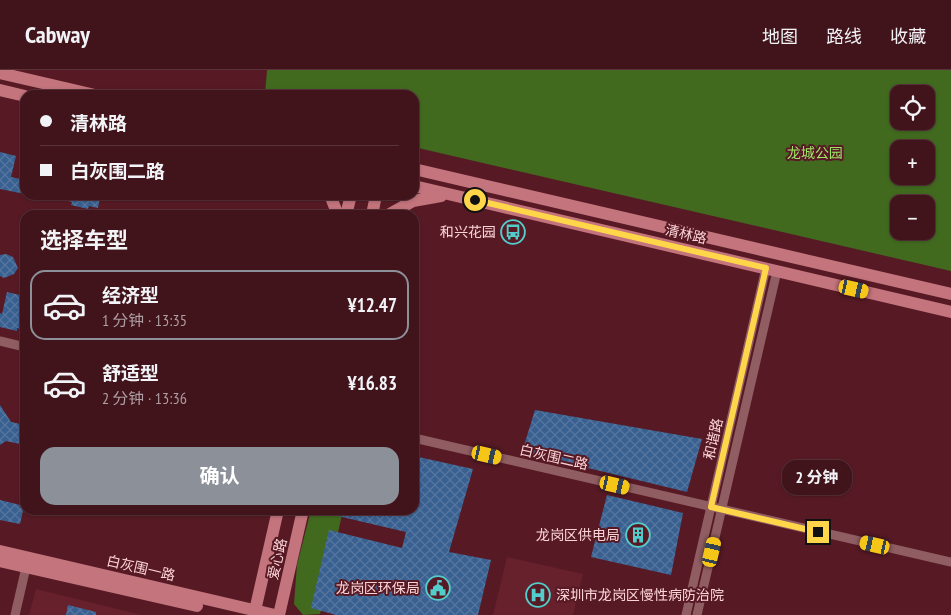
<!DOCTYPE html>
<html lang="zh">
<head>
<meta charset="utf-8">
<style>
	:root { --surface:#41141c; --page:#4c2129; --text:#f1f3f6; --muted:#ae9ea3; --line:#5a333b; --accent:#8c9099 }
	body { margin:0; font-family:"PT Sans Narrow","Noto Sans SC",sans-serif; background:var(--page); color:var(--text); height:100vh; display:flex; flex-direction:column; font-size:19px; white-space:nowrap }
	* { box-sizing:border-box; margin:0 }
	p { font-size:16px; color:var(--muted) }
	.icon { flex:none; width:28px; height:28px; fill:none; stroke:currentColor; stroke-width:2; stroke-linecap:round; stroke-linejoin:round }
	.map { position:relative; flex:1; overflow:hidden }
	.details { position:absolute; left:20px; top:140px; width:399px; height:305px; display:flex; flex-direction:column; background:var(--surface); border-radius:15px; box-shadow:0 1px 4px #0004,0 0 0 1px var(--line) }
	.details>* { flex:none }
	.hud { position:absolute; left:20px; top:20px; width:399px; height:110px; border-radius:15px; box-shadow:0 1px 4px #0004,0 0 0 1px var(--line); display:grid; align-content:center; height:110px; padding:0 20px; background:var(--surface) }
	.controls { position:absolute; left:890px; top:15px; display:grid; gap:10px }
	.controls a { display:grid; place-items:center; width:45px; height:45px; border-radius:10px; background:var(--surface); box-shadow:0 1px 4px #0004,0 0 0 1px var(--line); font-size:25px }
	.end { position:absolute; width:22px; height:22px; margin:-11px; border:6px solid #ffd54a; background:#111; box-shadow:0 0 0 2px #111 }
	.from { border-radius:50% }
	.bubble { position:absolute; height:35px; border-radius:15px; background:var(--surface); box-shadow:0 1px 4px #0004,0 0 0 1px var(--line); font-size:16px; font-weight:700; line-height:35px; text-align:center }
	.car { position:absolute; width:15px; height:30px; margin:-15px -8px; border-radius:6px; box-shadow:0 0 4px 1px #0007; background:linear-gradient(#f5c518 24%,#345 0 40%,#f5c518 0 76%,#345 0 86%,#f5c518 0) }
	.hud b { display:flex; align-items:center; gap:18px; height:48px; font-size:19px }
	.hud b+b { border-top:1px solid var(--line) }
	.hud i { width:12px; height:12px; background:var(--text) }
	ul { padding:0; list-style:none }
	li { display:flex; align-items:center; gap:15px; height:70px; margin:0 10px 8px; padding:0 10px; border:2px solid transparent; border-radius:15px }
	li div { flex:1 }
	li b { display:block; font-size:19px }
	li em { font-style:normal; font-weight:700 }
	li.current { border-color:var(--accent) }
	li>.icon { width:45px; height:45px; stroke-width:1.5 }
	h2 { padding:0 20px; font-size:22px; line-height:60px }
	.action { display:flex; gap:10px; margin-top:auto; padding:10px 20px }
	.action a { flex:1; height:58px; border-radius:15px; background:var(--accent); color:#fff; font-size:20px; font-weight:700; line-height:58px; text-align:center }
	header { display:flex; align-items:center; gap:30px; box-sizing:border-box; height:70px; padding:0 25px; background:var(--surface); border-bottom:1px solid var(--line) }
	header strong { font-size:24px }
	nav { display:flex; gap:28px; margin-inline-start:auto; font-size:18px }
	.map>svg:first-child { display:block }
</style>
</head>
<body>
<header>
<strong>Cabway</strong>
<nav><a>地图</a><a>路线</a><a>收藏</a></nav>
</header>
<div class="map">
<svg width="951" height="545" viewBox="0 0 951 545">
	<defs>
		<pattern id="building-cross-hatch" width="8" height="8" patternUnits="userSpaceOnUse" patternTransform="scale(1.25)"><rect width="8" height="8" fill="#386090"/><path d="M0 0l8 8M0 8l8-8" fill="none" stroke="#56769f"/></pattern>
	</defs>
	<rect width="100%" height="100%" fill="#571a25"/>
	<g fill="#66212c">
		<polygon points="507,487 583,504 573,545 493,545"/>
		<polygon points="36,519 142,545 29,545"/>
	</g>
	<g fill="#416a1f" fill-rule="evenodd">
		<path d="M267 0H951V201L414 77V25H265ZM899 24H926V51H899ZM899 79H926V106H899ZM899 134H926V161H899Z"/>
		<polygon points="311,440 343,440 320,544 303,545 294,534 297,495"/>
	</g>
	<g fill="url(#building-cross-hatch)">
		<polygon points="0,82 16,86 11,107 25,110 25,124 0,119"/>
		<polygon points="57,125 89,125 100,128 98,138 89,136 88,139 71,135 72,132 56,128"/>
		<polygon points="6,184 13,187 18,198 14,204 4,208 0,206 0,185"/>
		<polygon points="7,222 24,226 20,248 25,249 25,260 17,258 17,261 0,257 0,243 2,244"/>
		<polygon points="0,335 11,352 25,355 25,375 6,371 0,375"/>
		<polygon points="535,340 702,369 687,422 522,382"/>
		<polygon points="414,386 473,399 449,482 491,490 478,545 336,545 311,538 329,460 402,478 406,462 325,443 326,440 414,440"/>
		<polygon points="607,425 683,443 671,505 591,487"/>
		<polygon points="0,430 24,436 20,454 0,450"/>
		<polygon points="68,535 96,542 96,545 66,545"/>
	</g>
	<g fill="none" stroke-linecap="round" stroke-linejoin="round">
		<g stroke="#905e62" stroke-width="9">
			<polyline points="0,271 25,277"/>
			<polyline points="414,368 951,492"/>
			<polyline points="15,545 27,493"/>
			<polyline points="686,545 766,198"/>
			<polyline points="697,545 777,201"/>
		</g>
		<g stroke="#c3747c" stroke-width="12">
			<polyline points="0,3 95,25"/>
			<polyline points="0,20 25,26"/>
			<polyline points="414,99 951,224"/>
			<polyline points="414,116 951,242"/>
			<polyline points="330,125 338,145"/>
			<polyline points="346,145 351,125"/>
			<polyline points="372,145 376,125"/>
			<polyline points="388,145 413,131 441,126"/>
			<polyline points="0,481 275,545"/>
			<polyline points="0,491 197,536"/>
			<polyline points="254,545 278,440"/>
			<polyline points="279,545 303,440"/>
		</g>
	</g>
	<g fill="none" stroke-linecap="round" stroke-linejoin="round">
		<polyline stroke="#ffd54a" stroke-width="6" points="475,130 766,198 711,437 818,462"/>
	</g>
	<defs>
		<g id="bus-ring" transform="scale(1.25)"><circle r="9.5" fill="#571a25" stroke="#53cdcb" stroke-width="1.5"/><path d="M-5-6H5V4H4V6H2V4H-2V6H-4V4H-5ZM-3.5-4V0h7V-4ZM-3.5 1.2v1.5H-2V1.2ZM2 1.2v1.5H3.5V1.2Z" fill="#53cdcb"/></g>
		<g id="building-ring" transform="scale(1.25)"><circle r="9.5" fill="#571a25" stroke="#53cdcb" stroke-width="1.5"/><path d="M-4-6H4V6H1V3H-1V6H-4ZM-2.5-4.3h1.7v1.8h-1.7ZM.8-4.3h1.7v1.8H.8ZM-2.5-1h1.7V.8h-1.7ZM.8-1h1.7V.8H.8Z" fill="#53cdcb"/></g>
		<g id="civic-ring" transform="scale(1.25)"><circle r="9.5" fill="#571a25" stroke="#53cdcb" stroke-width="1.5"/><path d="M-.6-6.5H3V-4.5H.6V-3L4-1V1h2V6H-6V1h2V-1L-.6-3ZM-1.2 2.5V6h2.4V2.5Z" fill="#53cdcb"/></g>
		<g id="hospital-ring" transform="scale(1.25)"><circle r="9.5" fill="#571a25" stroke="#53cdcb" stroke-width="1.5"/><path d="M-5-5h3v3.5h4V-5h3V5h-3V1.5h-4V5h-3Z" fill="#53cdcb"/></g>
	</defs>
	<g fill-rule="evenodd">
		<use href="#bus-ring" x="513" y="162"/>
		<use href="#building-ring" x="638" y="465"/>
		<use href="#civic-ring" x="438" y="518"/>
		<use href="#hospital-ring" x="538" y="525"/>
	</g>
	<g text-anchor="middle" stroke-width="4" stroke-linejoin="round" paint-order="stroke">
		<g font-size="14" fill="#9ce565" stroke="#571a25">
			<text x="815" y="88">龙城公园</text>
		</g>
		<g font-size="14" fill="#fcd4d7" stroke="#571a25" text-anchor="end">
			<text x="496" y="167">和兴花园</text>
			<text x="620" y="470">龙岗区供电局</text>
			<text x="420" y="523">龙岗区环保局</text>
			<text x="556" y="530" text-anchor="start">深圳市龙岗区慢性病防治院</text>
		</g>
		<g font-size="14" fill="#fcd4d7" stroke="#571a25">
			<text transform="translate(686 164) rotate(13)" y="5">清林路</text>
			<text transform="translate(713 369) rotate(-77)" y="5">和谐路</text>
			<text transform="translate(554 387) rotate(13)" y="5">白灰围二路</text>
			<text transform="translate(277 489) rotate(-77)" y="5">爱心路</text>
			<text transform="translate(141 498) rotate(13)" y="5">白灰围一路</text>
		</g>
	</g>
</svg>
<div class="controls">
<a><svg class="icon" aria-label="locate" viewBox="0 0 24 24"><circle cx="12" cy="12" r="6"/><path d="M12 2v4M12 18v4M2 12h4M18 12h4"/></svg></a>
<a>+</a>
<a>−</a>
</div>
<i class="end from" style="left:475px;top:130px"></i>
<i class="end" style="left:818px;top:462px"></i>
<div class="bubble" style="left:782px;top:390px;width:70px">2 分钟</div>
<i class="car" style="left:854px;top:219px;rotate:103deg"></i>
<i class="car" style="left:487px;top:385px;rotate:103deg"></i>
<i class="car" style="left:615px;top:415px;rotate:103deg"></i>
<i class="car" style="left:875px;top:475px;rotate:283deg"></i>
<i class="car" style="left:712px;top:482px;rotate:13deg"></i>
<div class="hud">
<b><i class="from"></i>清林路</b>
<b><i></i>白灰围二路</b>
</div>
<section class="details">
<h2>选择车型</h2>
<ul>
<li class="current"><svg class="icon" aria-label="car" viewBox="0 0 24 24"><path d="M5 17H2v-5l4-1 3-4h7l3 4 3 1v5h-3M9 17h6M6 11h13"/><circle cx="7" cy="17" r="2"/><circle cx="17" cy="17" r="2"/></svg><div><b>经济型</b><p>1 分钟 · 13:35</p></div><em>¥12.47</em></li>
<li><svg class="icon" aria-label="car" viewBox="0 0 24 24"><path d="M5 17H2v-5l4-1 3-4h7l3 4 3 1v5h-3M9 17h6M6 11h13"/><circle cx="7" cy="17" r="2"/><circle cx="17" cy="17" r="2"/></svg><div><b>舒适型</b><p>2 分钟 · 13:36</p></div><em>¥16.83</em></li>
</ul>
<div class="action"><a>确认</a></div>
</section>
</div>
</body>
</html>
